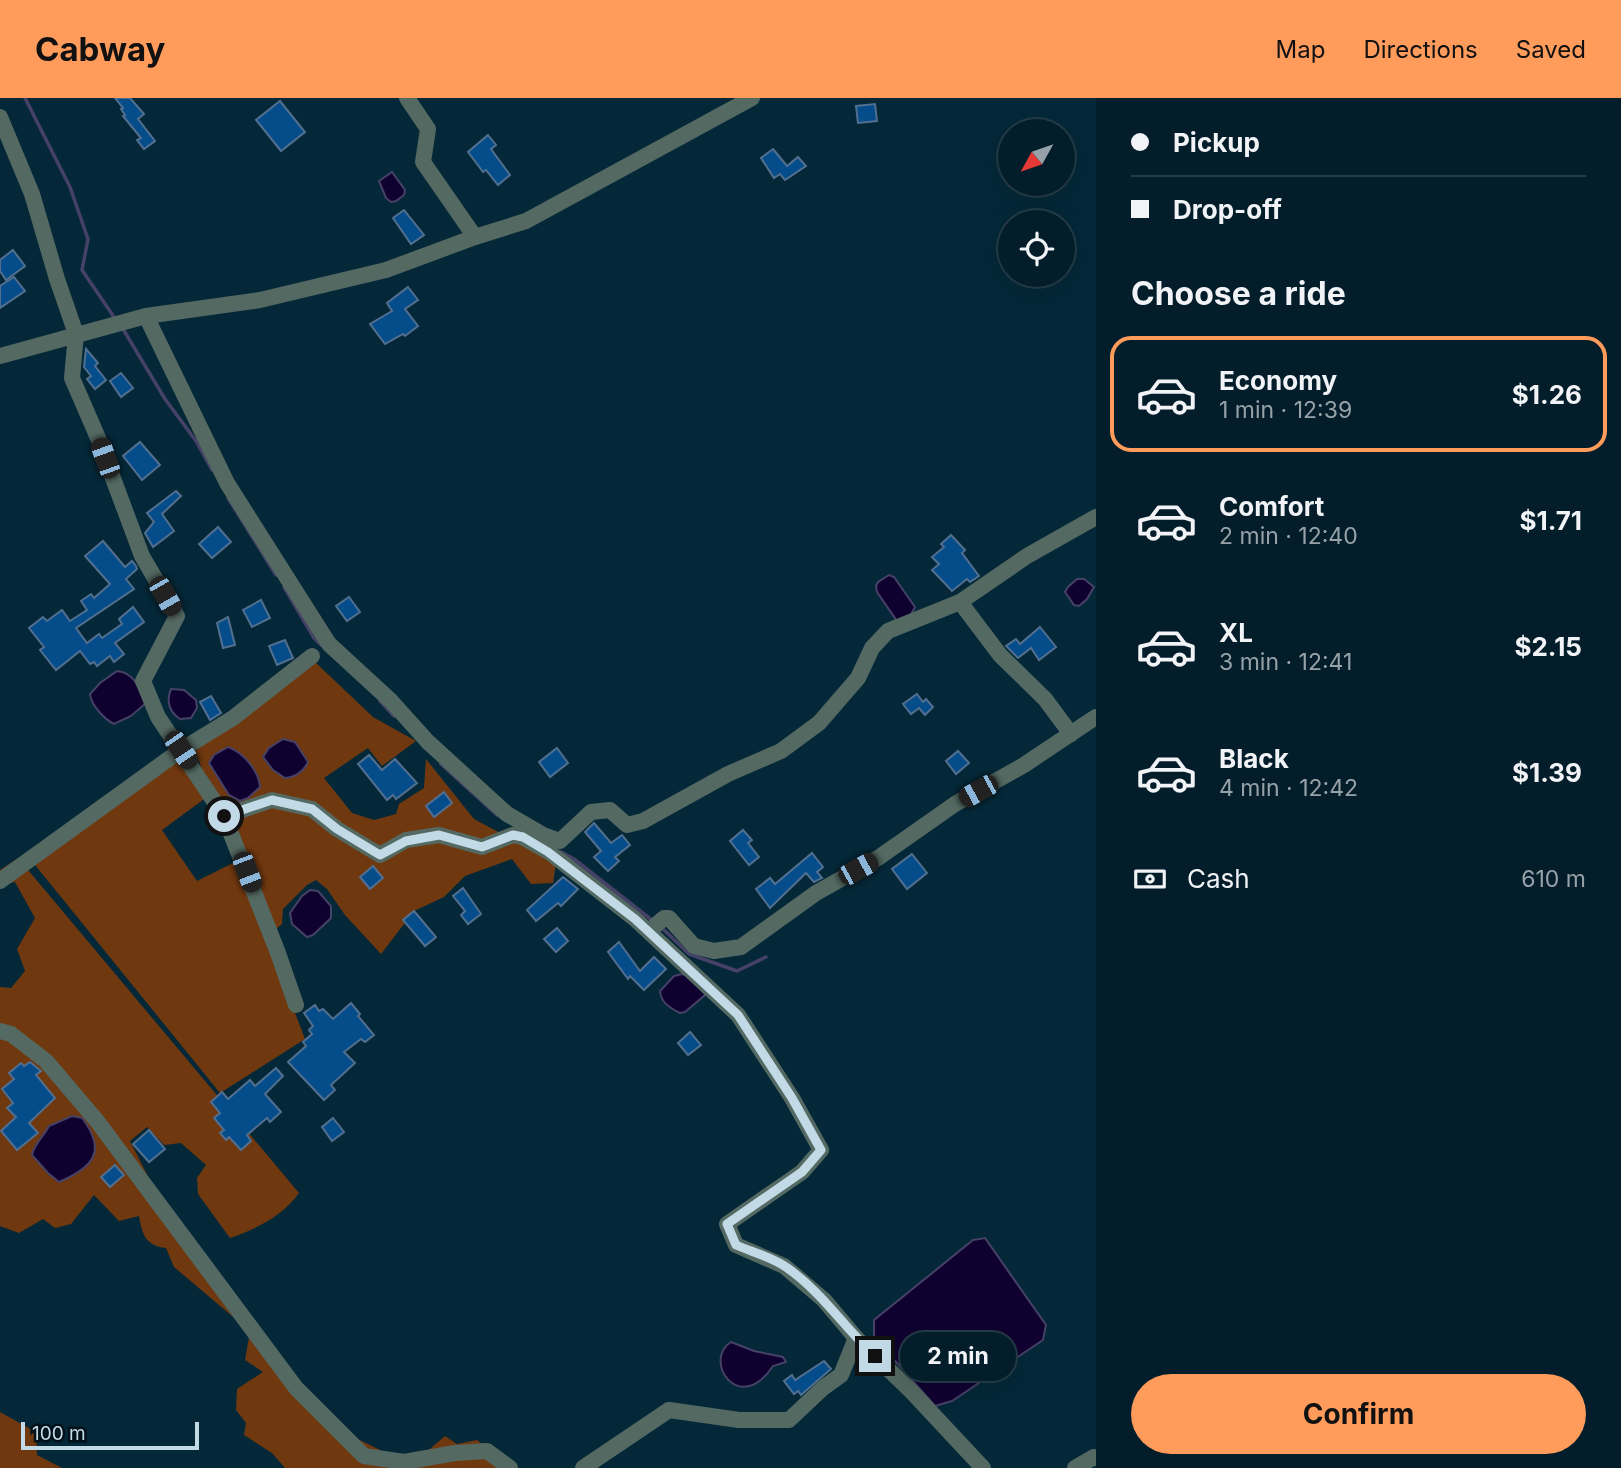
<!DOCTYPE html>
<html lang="en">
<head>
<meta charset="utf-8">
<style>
	:root { --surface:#031e2a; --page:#0d2732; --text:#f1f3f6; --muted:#97a2a8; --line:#243c47; --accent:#ff9b5b }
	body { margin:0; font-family:Inter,sans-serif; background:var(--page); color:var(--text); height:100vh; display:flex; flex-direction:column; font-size:26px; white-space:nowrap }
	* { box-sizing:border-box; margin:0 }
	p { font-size:23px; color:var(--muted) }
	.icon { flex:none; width:38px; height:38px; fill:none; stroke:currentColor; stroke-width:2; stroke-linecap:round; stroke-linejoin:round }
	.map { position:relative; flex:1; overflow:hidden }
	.panel { display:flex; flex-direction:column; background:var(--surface); width:525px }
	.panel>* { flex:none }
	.banner { display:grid; align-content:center; height:154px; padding:0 35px; background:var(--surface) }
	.needle { width:46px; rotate:230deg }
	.fabs { position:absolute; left:998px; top:21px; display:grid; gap:14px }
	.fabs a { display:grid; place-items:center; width:77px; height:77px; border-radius:50%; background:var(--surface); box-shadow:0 7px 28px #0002,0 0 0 2px var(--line); font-size:35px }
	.scale { position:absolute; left:21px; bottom:18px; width:178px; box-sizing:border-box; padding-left:7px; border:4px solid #c2d9e6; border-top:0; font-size:19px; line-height:24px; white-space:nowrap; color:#c2d9e6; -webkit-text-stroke:5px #011019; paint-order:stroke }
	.end { position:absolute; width:32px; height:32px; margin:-16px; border:9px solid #c2d9e6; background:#111; box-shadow:0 0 0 4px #111 }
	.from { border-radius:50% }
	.bubble { position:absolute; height:49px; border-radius:24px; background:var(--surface); box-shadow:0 7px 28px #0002,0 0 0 2px var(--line); font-size:23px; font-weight:700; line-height:49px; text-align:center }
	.car { position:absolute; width:21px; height:42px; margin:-21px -10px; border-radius:9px; box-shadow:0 0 5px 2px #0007; background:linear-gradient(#222 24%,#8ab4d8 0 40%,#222 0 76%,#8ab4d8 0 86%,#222 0) }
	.banner b { display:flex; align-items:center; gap:24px; height:66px; font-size:26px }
	.banner b+b { border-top:2px solid var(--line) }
	.banner i { width:18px; height:18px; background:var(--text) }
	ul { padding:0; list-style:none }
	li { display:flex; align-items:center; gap:21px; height:116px; margin:0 14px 10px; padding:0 21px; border:4px solid transparent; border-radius:21px }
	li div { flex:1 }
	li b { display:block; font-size:26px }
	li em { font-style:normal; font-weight:700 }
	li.on { border-color:var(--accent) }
	li>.icon { width:63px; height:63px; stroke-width:1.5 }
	h2 { padding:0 35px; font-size:32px; line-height:84px }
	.pay { display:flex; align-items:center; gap:18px; height:77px; padding:0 35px; font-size:26px }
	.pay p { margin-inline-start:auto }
	.cta { display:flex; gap:14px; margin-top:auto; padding:14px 35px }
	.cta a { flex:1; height:80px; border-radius:42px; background:var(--accent); color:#111; font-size:28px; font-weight:700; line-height:80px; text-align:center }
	header { display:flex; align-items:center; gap:42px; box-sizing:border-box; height:98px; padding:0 35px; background:var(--accent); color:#111 }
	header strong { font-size:33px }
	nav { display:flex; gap:38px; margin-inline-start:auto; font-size:24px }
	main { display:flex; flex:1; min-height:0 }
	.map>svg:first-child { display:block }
</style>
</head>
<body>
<header>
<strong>Cabway</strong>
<nav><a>Map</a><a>Directions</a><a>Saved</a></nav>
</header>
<main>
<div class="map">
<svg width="1096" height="1370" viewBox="0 0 1096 1370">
	<rect width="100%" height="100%" fill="#042838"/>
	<g fill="#70380f">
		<polygon points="314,563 373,619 416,643 382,668 368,650 324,680 352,715 374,722 396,716 399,706 424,690 426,661 474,721 556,765 553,785 531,786 512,761 465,778 444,799 414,813 381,856 345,817 327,791 316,782 307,787 283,811 282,826 266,839 305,941 220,995 31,762 179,657 207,699 162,732 197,783 237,763 195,653"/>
		<path d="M18 760 299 1095C283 1118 256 1131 230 1140L198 1096 197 1080 206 1067 181 1045 164 1047 147 1029 130 1043 187 1155 245 1229 174 1169 166 1150C145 1148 142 1135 139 1118L119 1123 94 1097 71 1126 55 1130 43 1121 19 1135 0 1128V889L11 890 25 873 17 851 35 820 15 784 0 787V772Z"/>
		<polygon points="251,1228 335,1330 411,1367 445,1338 457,1346 477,1342 508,1366 510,1370 285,1370 272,1355 244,1337 246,1325 236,1312 237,1291 263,1274 245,1262"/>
		<polygon points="0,1314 36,1334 37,1357 62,1370 0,1370"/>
	</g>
	<g fill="#100030" stroke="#454167" stroke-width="2">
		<polygon points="392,74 405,92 404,97 396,103 391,104 386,100 379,83"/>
		<polygon points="889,477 894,479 915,509 909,520 897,523 877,494 876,488 878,484"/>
		<polygon points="1077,481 1084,481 1094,489 1087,501 1079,508 1074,507 1065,494 1068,489"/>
		<path d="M117 573C134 574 141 592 145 606L131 618 114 626C104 621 91 607 90 596L100 585Z"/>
		<path d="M171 591 184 592 196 602 197 610 191 620 180 621C169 614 166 603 171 591Z"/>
		<path d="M283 641 295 644 308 664C303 674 295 679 285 680L273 672 263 659 269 650Z"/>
		<path d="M228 649C243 654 259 673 260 689L248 700 240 703 229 697 209 665 214 657Z"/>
		<polygon points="310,792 318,793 331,808 331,820 313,837 307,839 292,826 290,815 302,798"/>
		<path d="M682 876 688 878 704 891 705 897 685 914 680 915C670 910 661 905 660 893L674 878Z"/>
		<path d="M72 1018 82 1020C107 1053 94 1069 59 1084L48 1075 32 1057C34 1046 44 1038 49 1028Z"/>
		<polygon points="985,1140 1046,1227 1043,1242 952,1303 935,1308 874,1239 874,1222 973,1142"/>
		<path d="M731 1244 754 1253 783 1259 786 1264 773 1268C739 1319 702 1262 731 1244Z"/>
	</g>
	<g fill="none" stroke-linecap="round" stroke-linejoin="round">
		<g stroke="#454167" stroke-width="3.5">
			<polyline points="25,0 70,89 88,141 82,172 116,222"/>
			<polyline points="123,231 165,301 196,343 212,372"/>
			<polyline points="228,400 276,477"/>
			<polyline points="284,489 314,540 321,547"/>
			<polyline points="380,603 394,618"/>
			<polyline points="441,666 497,717"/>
			<polyline points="561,754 574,761 653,823"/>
			<polyline points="662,830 689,856 737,873 766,859"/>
		</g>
	</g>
	<g fill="#054d8a" stroke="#526f90" stroke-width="2">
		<polygon points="115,0 130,0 144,16 138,21 155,43 144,51 137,42 141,40 123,18 125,17 121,11 123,10"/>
		<polygon points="280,3 305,34 281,53 256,22"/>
		<polygon points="875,6 877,23 858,25 856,8"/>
		<polygon points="488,37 496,47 491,51 510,77 498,87 486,72 483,74 468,54"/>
		<polygon points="773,51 787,68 798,59 806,68 785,82 780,76 774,80 761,60"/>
		<polygon points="404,112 424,137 411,146 393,120"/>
		<polygon points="13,152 25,168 6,182 0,173 0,162"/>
		<polygon points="14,179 25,193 0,210 0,188"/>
		<polygon points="408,189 418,202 405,211 418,228 405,238 403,236 385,246 370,226 392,213 387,205"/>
		<polygon points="86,251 98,265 95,268 106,282 95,291 87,281 91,278 84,269"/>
		<polygon points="121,275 133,290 121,299 110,283"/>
		<polygon points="140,344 160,367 142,382 123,358"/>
		<polygon points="176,393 181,398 162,416 174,433 153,449 145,435 154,424 147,415"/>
		<polygon points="218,429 231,444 212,460 199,446"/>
		<polygon points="951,437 965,452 962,455 979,478 970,484 967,481 952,493 932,472 939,466 932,459 944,449 941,446"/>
		<polygon points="103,443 125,469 132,463 136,468 137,471 126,481 134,491 76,530 87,545 99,536 102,540 122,526 119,521 133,509 144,524 115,545 124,556 114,564 110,558 97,568 94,564 90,566 80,553 56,572 40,552 44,549 29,530 43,519 47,523 62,512 70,523 87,512 81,503 91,496 94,500 110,486 85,458"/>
		<polygon points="349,499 360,514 347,523 336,508"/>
		<polygon points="261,502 270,520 252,529 243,512"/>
		<polygon points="228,519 235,547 223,550 217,525"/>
		<polygon points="1040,529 1056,549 1039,562 1031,550 1018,560 1006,548 1016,541 1020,546"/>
		<polygon points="285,542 293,560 277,567 269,548"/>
		<polygon points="917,596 923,604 926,601 933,609 925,617 919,610 911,616 903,606"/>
		<polygon points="211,598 221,615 210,622 200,604"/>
		<polygon points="557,650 568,665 550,679 539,664"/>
		<polygon points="958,653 969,665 956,676 946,663"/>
		<polygon points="369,657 382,672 395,661 417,685 396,701 393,697 387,702 358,666"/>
		<polygon points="444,694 452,705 434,719 426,708"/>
		<polygon points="594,725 611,745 622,737 630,747 615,759 619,763 608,773 594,759 601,753 585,734"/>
		<polygon points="743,732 752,742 748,745 759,759 749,767 730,743"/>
		<polygon points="812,755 823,769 817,774 822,780 814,784 806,775 770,810 756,791 770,780 775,786"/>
		<polygon points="912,756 927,775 907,791 892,771"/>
		<polygon points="373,768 383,780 370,791 360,779"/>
		<polygon points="563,779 578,791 561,808 558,805 536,823 527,812"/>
		<polygon points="463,790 481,816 468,826 461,817 465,813 453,798"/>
		<polygon points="414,813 436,839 425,848 403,822"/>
		<polygon points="557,830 568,843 556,854 544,841"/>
		<polygon points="619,844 640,873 654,859 666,871 644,892 630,878 628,881 608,854"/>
		<polygon points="351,905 360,916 358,918 374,937 365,944 361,941 344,954 355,965 331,987 335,992 324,1002 288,964 306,948 303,944 312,936 309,932 313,928 304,915 315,907 319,913 323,911 333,921"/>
		<polygon points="690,934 701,947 688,957 678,945"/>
		<polygon points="30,964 41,973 36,977 55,1000 29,1025 38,1035 17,1052 1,1033 16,1019 7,1010 13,1005 2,991 14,981 9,975 21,965 24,968"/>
		<polygon points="276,970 283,978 265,996 281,1014 270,1024 267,1020 247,1037 251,1043 241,1052 229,1039 226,1042 220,1035 224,1032 214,1020 220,1015 211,1004 222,994 228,1001 250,982 255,988"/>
		<polygon points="333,1020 344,1034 332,1043 322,1029"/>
		<polygon points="149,1032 165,1051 149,1064 133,1046"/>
		<polygon points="115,1067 124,1077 110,1089 101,1079"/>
		<polygon points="824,1263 831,1271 801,1297 798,1293 794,1296 784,1283 792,1277 795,1282"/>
	</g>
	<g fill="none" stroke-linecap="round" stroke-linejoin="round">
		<g stroke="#546962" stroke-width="16">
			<polyline points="407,0 428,31 423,64 475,139"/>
			<polyline points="0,19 32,96 57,181 76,236 72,280 98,340 142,458 177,518 143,583 158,619 224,718 278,855 296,907"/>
			<polyline points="146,218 227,385 329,546 391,603 428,644 507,716 543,737 560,743 591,714 610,712 627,727 643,723 728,676 781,653 819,625 858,580 872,550 888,533 960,504 1027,458 1096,419"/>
			<polyline points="0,258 146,218 260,202 386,172 475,139 526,123 752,0"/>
			<polyline points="960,504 1000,557 1045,601 1071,636"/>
			<polyline points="224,718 272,702 312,711 337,731 380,757 406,742 439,737 482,749 513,737 522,739 549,754 635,821 738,917 792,1000 821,1052 802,1074 727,1126 736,1147 784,1168 824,1202 856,1240 912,1294 983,1370"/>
			<polyline points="0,783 181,652 233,620 312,558"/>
			<polyline points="649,833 664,820 669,820 694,848 714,853 741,849 816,795 878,760 955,706 1024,667 1096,619"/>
			<polyline points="0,933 11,936 46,963 97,1023 296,1290 364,1358 404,1364 455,1355 487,1353 510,1370"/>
			<polyline points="583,1370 669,1312 739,1322 789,1322 823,1290 841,1277 856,1240"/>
			<polyline points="1075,1370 1094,1359 1096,1360"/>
		</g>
	</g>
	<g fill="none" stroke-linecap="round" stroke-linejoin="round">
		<path stroke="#c2d9e6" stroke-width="9" d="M224 718 272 702 312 711 337 731 380 757 406 743 439 737 482 749 513 737 523 739 548 754 635 821 738 917 792 1000 821 1052 802 1074 727 1126 736 1147C752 1154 772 1159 786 1169 821 1193 844 1229 875 1258"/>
	</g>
</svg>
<div class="fabs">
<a><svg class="needle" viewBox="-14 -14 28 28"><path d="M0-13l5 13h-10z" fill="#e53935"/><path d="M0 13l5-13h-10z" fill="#97a2a8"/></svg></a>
<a><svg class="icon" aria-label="locate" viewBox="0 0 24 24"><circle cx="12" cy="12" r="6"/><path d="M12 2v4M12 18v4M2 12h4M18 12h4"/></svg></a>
</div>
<div class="scale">100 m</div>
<i class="end from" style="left:224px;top:718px"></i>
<i class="end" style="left:875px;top:1258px"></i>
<div class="bubble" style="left:900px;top:1234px;width:116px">2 min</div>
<i class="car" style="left:105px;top:360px;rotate:340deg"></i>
<i class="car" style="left:165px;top:498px;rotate:150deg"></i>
<i class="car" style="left:181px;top:652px;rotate:146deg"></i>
<i class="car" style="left:978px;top:693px;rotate:241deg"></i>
<i class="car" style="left:858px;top:771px;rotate:61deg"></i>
<i class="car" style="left:247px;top:774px;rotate:159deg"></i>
</div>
<section class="panel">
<div class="banner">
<b><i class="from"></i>Pickup</b>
<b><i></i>Drop-off</b>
</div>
<h2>Choose a ride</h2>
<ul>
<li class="on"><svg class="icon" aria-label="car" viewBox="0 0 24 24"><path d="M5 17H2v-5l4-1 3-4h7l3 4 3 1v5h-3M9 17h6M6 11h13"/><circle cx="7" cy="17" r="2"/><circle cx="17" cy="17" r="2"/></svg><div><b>Economy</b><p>1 min · 12:39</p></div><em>$1.26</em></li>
<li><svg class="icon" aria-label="car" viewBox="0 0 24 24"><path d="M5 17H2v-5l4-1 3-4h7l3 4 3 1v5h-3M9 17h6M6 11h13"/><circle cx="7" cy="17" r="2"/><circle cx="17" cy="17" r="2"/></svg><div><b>Comfort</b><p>2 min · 12:40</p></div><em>$1.71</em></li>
<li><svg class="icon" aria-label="car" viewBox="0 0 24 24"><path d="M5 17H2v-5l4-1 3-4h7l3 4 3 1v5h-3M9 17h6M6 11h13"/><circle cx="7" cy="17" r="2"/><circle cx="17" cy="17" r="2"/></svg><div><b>XL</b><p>3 min · 12:41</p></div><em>$2.15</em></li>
<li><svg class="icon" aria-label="car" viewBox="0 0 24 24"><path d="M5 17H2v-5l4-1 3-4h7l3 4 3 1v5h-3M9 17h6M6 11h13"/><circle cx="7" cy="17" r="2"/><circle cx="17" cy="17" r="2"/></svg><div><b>Black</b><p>4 min · 12:42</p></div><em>$1.39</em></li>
</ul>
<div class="pay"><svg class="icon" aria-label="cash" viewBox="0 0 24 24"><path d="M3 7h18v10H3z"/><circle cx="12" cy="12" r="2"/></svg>Cash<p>610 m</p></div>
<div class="cta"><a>Confirm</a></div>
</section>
</main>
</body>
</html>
